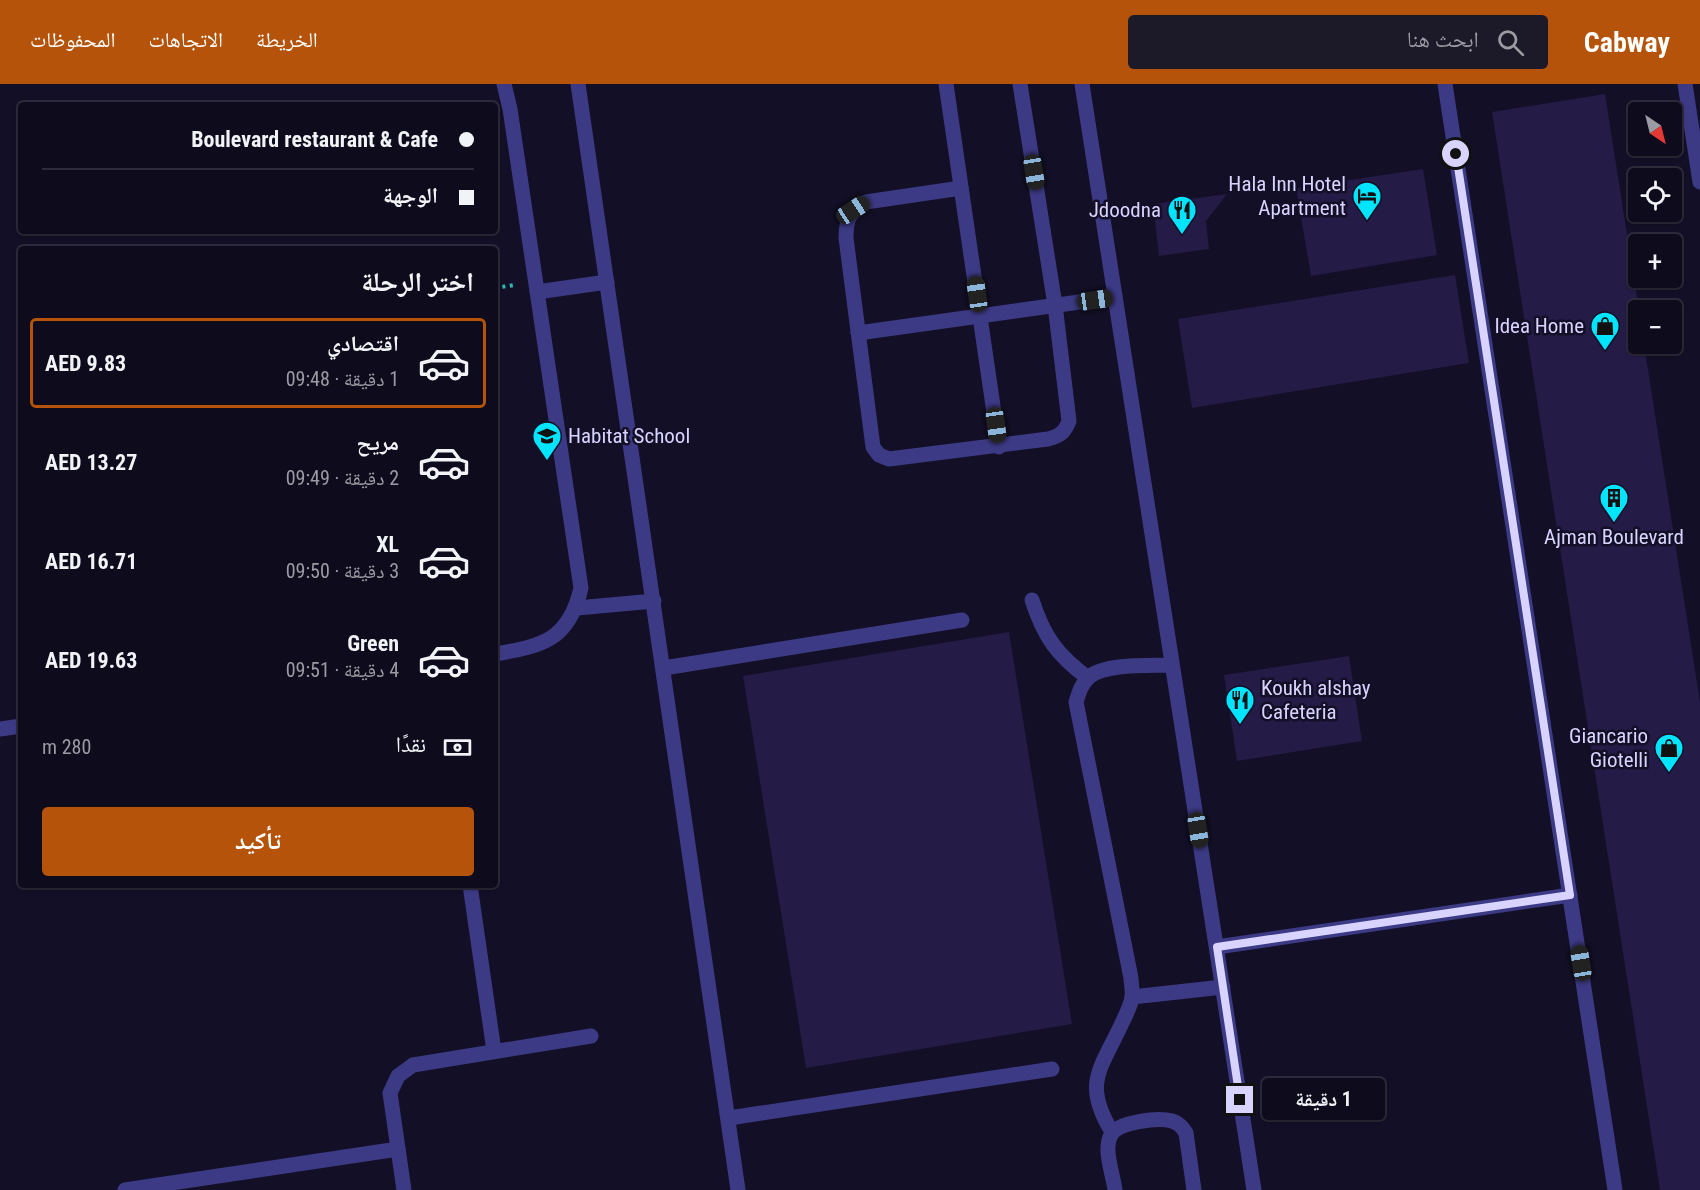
<!DOCTYPE html>
<html lang="ar">
<head>
<meta charset="utf-8">
<style>
	:root { --surface:#0e0b1c; --page:#1c1929; --text:#f1f3f6; --muted:#9b9ba3; --line:#2e2b3b; --accent:#b45309 }
	body { margin:0; font-family:"Roboto Condensed","Noto Naskh Arabic",sans-serif; background:var(--page); color:var(--text); direction:rtl; height:100vh; display:flex; flex-direction:column; font-size:22px; white-space:nowrap }
	* { box-sizing:border-box; margin:0 }
	p { font-size:20px; color:var(--muted) }
	.icon { flex:none; width:33px; height:33px; fill:none; stroke:currentColor; stroke-width:2; stroke-linecap:round; stroke-linejoin:round }
	.map { position:relative; flex:1; overflow:hidden; direction:ltr }
	.drawer { position:absolute; left:18px; top:162px; width:480px; height:642px; display:flex; flex-direction:column; background:var(--surface); border-radius:6px; box-shadow:0 2px 4px #0004,0 0 0 2px var(--line); direction:rtl }
	.drawer>* { flex:none }
	.top-card { position:absolute; left:18px; top:18px; width:480px; height:132px; border-radius:6px; box-shadow:0 2px 4px #0004,0 0 0 2px var(--line); direction:rtl; display:grid; align-content:center; height:132px; padding:0 24px; background:var(--surface) }
	.needle { width:39px; rotate:145deg }
	.fabs { position:absolute; left:1628px; top:18px; display:grid; gap:12px }
	.fabs a { display:grid; place-items:center; width:54px; height:54px; border-radius:6px; background:var(--surface); box-shadow:0 2px 4px #0004,0 0 0 2px var(--line); font-size:30px }
	.end { position:absolute; width:27px; height:27px; margin:-14px; border:8px solid #d9d4ff; background:#111; box-shadow:0 0 0 3px #111 }
	.from { border-radius:50% }
	.bubble { position:absolute; height:42px; border-radius:6px; background:var(--surface); box-shadow:0 2px 4px #0004,0 0 0 2px var(--line); font-size:20px; font-weight:700; line-height:42px; text-align:center; direction:rtl }
	.car { position:absolute; width:18px; height:36px; margin:-18px -9px; border-radius:8px; box-shadow:0 0 4px 2px #0007; background:linear-gradient(#222 24%,#8ab4d8 0 40%,#222 0 76%,#8ab4d8 0 86%,#222 0) }
	.top-card b { display:flex; align-items:center; gap:21px; height:57px; font-size:22px }
	.top-card b+b { border-top:2px solid var(--line) }
	.top-card i { width:15px; height:15px; background:var(--text) }
	ul { padding:0; list-style:none }
	li { display:flex; align-items:center; gap:18px; height:90px; margin:0 12px 9px; padding:0 12px; border:3px solid transparent; border-radius:6px }
	li div { flex:1 }
	li b { display:block; font-size:22px }
	li em { font-style:normal; font-weight:700 }
	li.active { border-color:var(--accent) }
	li>.icon { width:54px; height:54px; stroke-width:1.5 }
	h2 { padding:0 24px; font-size:27px; line-height:72px }
	.pay { display:flex; align-items:center; gap:15px; height:66px; padding:0 24px; font-size:22px }
	.pay p { margin-inline-start:auto }
	.cta { display:flex; gap:12px; margin-top:auto; padding:12px 24px }
	.cta a { flex:1; height:69px; border-radius:6px; background:var(--accent); color:#fff; font-size:24px; font-weight:700; line-height:69px; text-align:center }
	header { display:flex; align-items:center; gap:36px; box-sizing:border-box; height:84px; padding:0 30px; background:var(--accent); color:#fff }
	header strong { font-size:28px }
	nav { display:flex; gap:33px; margin-inline-start:auto; font-size:21px }
	.search { width:420px; height:54px; background:var(--page); display:flex; align-items:center; gap:15px; box-sizing:border-box; padding:0 21px; border-radius:6px; color:var(--muted); font-size:22px }
	.map>svg:first-child { display:block }
</style>
</head>
<body>
<header>
<strong>Cabway</strong>
<div class="search"><svg class="icon" aria-label="search" viewBox="0 0 24 24"><circle cx="10" cy="10" r="6"/><path d="M15 15l6 6"/></svg>ابحث هنا</div>
<nav><a>الخريطة</a><a>الاتجاهات</a><a>المحفوظات</a></nav>
</header>
<div class="map">
<svg width="1700" height="1106" viewBox="0 0 1700 1106">
	<rect width="100%" height="100%" fill="#130f26"/>
	<g fill="#241b47">
		<polygon points="1605,10 1639,226 1638,260 1644,260 1700,618 1700,1106 1660,1106 1492,28"/>
		<polygon points="1423,85 1437,171 1311,192 1296,104"/>
		<polygon points="1227,110 1206,137 1209,165 1159,172 1153,120"/>
		<polygon points="1455,191 1469,279 1192,324 1178,235"/>
		<polygon points="1009,548 1072,940 806,984 743,592"/>
		<polygon points="1349,572 1362,657 1237,677 1224,591"/>
	</g>
	<g fill="none" stroke-linecap="round" stroke-linejoin="round">
		<polyline stroke="#2fb8b0" stroke-width="4" stroke-dasharray="3 4.5" stroke-linecap="butt" points="495,204 514,201"/>
		<g stroke="#3d3a85" stroke-width="15">
			<polyline points="578,0 738,1106"/>
			<polyline points="946,0 999,363"/>
			<polyline points="1082,0 1254,1106"/>
			<polyline points="1445,0 1615,1106"/>
			<polyline points="1685,0 1700,98"/>
			<path d="M961 104 866 118C849 129 846 135 846 154L873 363 879 371 889 375 1048 355C1060 352 1065 348 1069 337L1055 221 1020 0"/>
			<polyline points="537,208 607,198"/>
			<polyline points="858,249 1115,213"/>
			<path d="M1032 516C1044 553 1057 571 1088 594"/>
			<polyline points="577,524 654,517"/>
			<path d="M495 570C543 562 569 556 581 504L510 25 504 0"/>
			<polyline points="664,584 962,536"/>
			<polyline points="0,645 21,642"/>
			<polyline points="470,801 494,967"/>
			<polyline points="1217,863 1570,811"/>
			<polyline points="1132,913 1223,903"/>
			<polyline points="729,1034 1052,985"/>
			<path d="M1112 1048C1082 999 1101 985 1122 939 1126 931 1131 921 1132 913 1133 907 1131 900 1131 894L1076 618C1079 609 1081 600 1089 593 1105 579 1151 582 1172 581"/>
			<polyline points="125,1106 398,1065"/>
			<polyline points="404,1106 390,1009 398,992 413,981 591,952"/>
			<path d="M1115 1106C1113 1090 1103 1065 1111 1051 1117 1038 1159 1033 1172 1037 1179 1039 1182 1043 1186 1049L1194 1106"/>
		</g>
	</g>
	<g fill="none" stroke-linecap="round" stroke-linejoin="round">
		<polyline stroke="#d9d4ff" stroke-width="8" points="1240,1016 1217,863 1570,811 1456,70"/>
	</g>
	<defs>
		<g id="hotel-pin" transform="scale(1.5)"><path d="M0 17L-7.5 6A9.5 9.5 0 1 1 7.5 6Z" fill="#00e5ff" stroke="#130f26"/><path d="M-6-4.5h1.5V1H6V5H4.5V3h-9V5H-6ZM-4 0a1.8 1.8 0 1 1 3.6 0ZM.5 0V-2.5h3Q6-2.5 6 0Z" fill="#111"/></g>
		<g id="restaurant-pin" transform="scale(1.5)"><path d="M0 17L-7.5 6A9.5 9.5 0 1 1 7.5 6Z" fill="#00e5ff" stroke="#130f26"/><path d="M-5-6h1v4h1v-4h1v4h1v-4h1v5L-1.5 .5V6h-2V.5L-5-1ZM5-6V6H3V1.5H1.5Q1.5-4 5-6Z" fill="#111"/></g>
		<g id="shop-pin" transform="scale(1.5)"><path d="M0 17L-7.5 6A9.5 9.5 0 1 1 7.5 6Z" fill="#00e5ff" stroke="#130f26"/><path d="M-5-2.5h2.3a2.7 3.5 0 0 1 5.4 0H5L5.5 6h-11ZM-1.5-2.5h3a1.5 2.3 0 0 0-3 0Z" fill="#111"/></g>
		<g id="school-pin" transform="scale(1.5)"><path d="M0 17L-7.5 6A9.5 9.5 0 1 1 7.5 6Z" fill="#00e5ff" stroke="#130f26"/><path d="M0-5L7-2L0 1L-7-2ZM-4 1L0 2.5L4 1V4Q0 6-4 4Z" fill="#111"/></g>
		<g id="building-pin" transform="scale(1.5)"><path d="M0 17L-7.5 6A9.5 9.5 0 1 1 7.5 6Z" fill="#00e5ff" stroke="#130f26"/><path d="M-4-6H4V6H1V3H-1V6H-4ZM-2.5-4.3h1.7v1.8h-1.7ZM.8-4.3h1.7v1.8H.8ZM-2.5-1h1.7V.8h-1.7ZM.8-1h1.7V.8H.8Z" fill="#111"/></g>
	</defs>
	<g fill-rule="evenodd">
		<use href="#hotel-pin" x="1367" y="112"/>
		<use href="#restaurant-pin" x="1182" y="126"/>
		<use href="#shop-pin" x="1605" y="242"/>
		<use href="#school-pin" x="547" y="352"/>
		<use href="#building-pin" x="1614" y="414"/>
		<use href="#restaurant-pin" x="1240" y="616"/>
		<use href="#shop-pin" x="1669" y="664"/>
	</g>
	<g text-anchor="middle" stroke-width="5" stroke-linejoin="round" paint-order="stroke">
		<g font-size="21" fill="#d9d4ff" stroke="#130f26" text-anchor="end">
			<text x="1346" y="107">Hala Inn Hotel<tspan x="1346" dy="24">Apartment</tspan></text>
			<text x="1161" y="133">Jdoodna</text>
			<text x="1584" y="249">Idea Home</text>
			<text x="568" y="359" text-anchor="start">Habitat School</text>
			<text x="1614" y="460" text-anchor="middle">Ajman Boulevard</text>
			<text x="1261" y="611" text-anchor="start">Koukh alshay<tspan x="1261" dy="24">Cafeteria</tspan></text>
			<text x="1648" y="659">Giancario<tspan x="1648" dy="24">Giotelli</tspan></text>
		</g>
	</g>
</svg>
<div class="fabs">
<a><svg class="needle" viewBox="-14 -14 28 28"><path d="M0-13l5 13h-10z" fill="#e53935"/><path d="M0 13l5-13h-10z" fill="#9b9ba3"/></svg></a>
<a><svg class="icon" aria-label="locate" viewBox="0 0 24 24"><circle cx="12" cy="12" r="6"/><path d="M12 2v4M12 18v4M2 12h4M18 12h4"/></svg></a>
<a>+</a>
<a>−</a>
</div>
<i class="end from" style="left:1456px;top:70px"></i>
<i class="end" style="left:1240px;top:1016px"></i>
<div class="bubble" style="left:1262px;top:994px;width:123px">1 دقيقة</div>
<i class="car" style="left:1034px;top:88px;rotate:171deg"></i>
<i class="car" style="left:853px;top:126px;rotate:57deg"></i>
<i class="car" style="left:977px;top:210px;rotate:352deg"></i>
<i class="car" style="left:1095px;top:216px;rotate:82deg"></i>
<i class="car" style="left:996px;top:341px;rotate:172deg"></i>
<i class="car" style="left:1198px;top:746px;rotate:171deg"></i>
<i class="car" style="left:1581px;top:879px;rotate:351deg"></i>
<div class="top-card">
<b><i class="from"></i>Boulevard restaurant &amp; Cafe</b>
<b><i></i>الوجهة</b>
</div>
<section class="drawer">
<h2>اختر الرحلة</h2>
<ul>
<li class="active"><svg class="icon" aria-label="car" viewBox="0 0 24 24"><path d="M5 17H2v-5l4-1 3-4h7l3 4 3 1v5h-3M9 17h6M6 11h13"/><circle cx="7" cy="17" r="2"/><circle cx="17" cy="17" r="2"/></svg><div><b>اقتصادي</b><p>1 دقيقة · 09:48</p></div><em>AED 9.83</em></li>
<li><svg class="icon" aria-label="car" viewBox="0 0 24 24"><path d="M5 17H2v-5l4-1 3-4h7l3 4 3 1v5h-3M9 17h6M6 11h13"/><circle cx="7" cy="17" r="2"/><circle cx="17" cy="17" r="2"/></svg><div><b>مريح</b><p>2 دقيقة · 09:49</p></div><em>AED 13.27</em></li>
<li><svg class="icon" aria-label="car" viewBox="0 0 24 24"><path d="M5 17H2v-5l4-1 3-4h7l3 4 3 1v5h-3M9 17h6M6 11h13"/><circle cx="7" cy="17" r="2"/><circle cx="17" cy="17" r="2"/></svg><div><b>XL</b><p>3 دقيقة · 09:50</p></div><em>AED 16.71</em></li>
<li><svg class="icon" aria-label="car" viewBox="0 0 24 24"><path d="M5 17H2v-5l4-1 3-4h7l3 4 3 1v5h-3M9 17h6M6 11h13"/><circle cx="7" cy="17" r="2"/><circle cx="17" cy="17" r="2"/></svg><div><b>Green</b><p>4 دقيقة · 09:51</p></div><em>AED 19.63</em></li>
</ul>
<div class="pay"><svg class="icon" aria-label="cash" viewBox="0 0 24 24"><path d="M3 7h18v10H3z"/><circle cx="12" cy="12" r="2"/></svg>نقدًا<p>280 m</p></div>
<div class="cta"><a>تأكيد</a></div>
</section>
</div>
</body>
</html>
